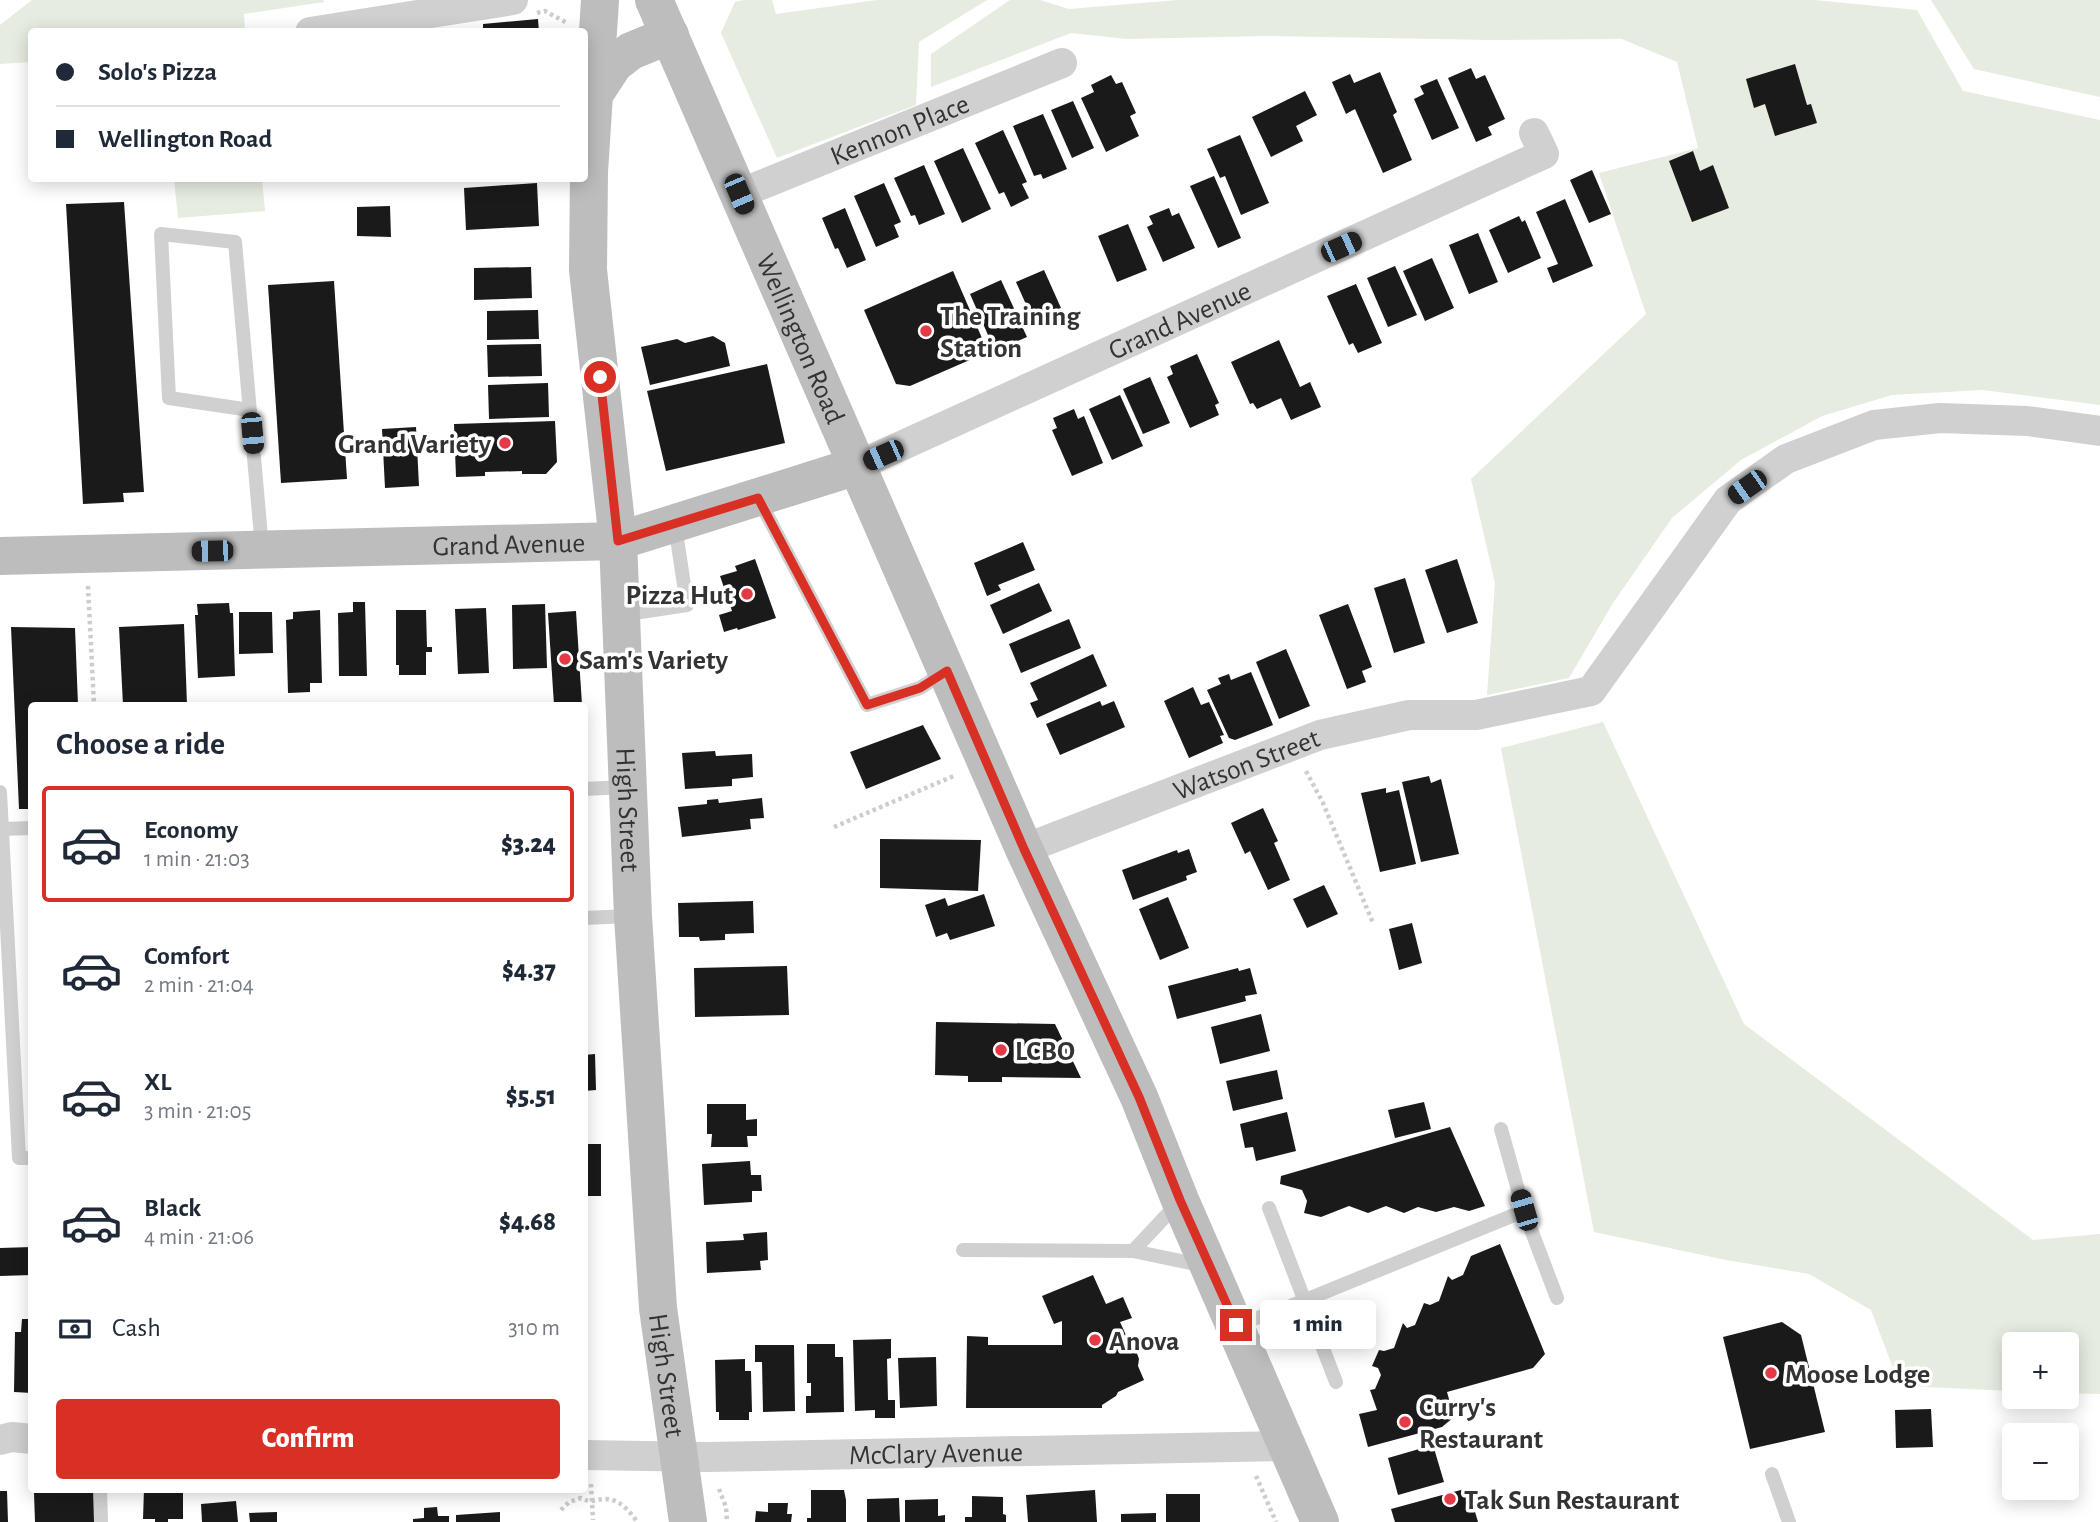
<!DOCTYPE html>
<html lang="en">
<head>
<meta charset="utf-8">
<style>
	:root { --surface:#fff; --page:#f6f6f7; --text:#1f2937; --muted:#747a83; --line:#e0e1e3; --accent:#d93025 }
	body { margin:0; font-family:"Alegreya Sans",sans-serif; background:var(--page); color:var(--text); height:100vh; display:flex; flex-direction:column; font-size:26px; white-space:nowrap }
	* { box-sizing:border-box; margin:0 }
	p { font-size:23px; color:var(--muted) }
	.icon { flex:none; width:38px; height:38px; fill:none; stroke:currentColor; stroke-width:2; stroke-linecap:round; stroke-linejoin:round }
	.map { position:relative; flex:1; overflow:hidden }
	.sheet { position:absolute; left:28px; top:702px; width:560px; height:791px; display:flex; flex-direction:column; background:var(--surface); border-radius:7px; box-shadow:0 4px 18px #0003 }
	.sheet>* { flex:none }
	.banner { position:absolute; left:28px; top:28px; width:560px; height:154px; border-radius:7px; box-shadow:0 4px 18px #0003; display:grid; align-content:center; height:154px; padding:0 28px; background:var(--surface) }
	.controls { position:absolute; left:2002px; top:1332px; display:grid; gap:14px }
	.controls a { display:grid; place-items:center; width:77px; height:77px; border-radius:7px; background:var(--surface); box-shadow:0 4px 18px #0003; font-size:35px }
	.end { position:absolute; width:32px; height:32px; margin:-16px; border:9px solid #d93025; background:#fff; box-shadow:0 0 0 4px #fff }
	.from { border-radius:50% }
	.bubble { position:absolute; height:49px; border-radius:7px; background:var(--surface); box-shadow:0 4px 18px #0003; font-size:23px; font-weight:800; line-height:49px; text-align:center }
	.car { position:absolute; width:21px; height:42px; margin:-21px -10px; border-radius:9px; box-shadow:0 0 5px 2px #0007; background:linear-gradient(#222 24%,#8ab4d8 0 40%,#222 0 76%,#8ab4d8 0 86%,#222 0) }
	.banner b { display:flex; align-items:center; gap:24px; height:66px; font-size:26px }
	.banner b+b { border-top:2px solid var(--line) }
	.banner i { width:18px; height:18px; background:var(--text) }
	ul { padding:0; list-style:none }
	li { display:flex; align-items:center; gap:21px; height:116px; margin:0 14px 10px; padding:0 14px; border:4px solid transparent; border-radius:7px }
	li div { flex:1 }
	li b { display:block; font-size:26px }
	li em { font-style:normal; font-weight:800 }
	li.current { border-color:var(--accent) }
	li>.icon { width:63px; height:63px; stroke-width:1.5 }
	h2 { padding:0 28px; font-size:32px; line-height:84px }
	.pay { display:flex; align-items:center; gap:18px; height:77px; padding:0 28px; font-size:26px }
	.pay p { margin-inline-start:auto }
	.cta { display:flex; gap:14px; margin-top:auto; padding:14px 28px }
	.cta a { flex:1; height:80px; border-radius:7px; background:var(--accent); color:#fff; font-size:28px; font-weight:800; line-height:80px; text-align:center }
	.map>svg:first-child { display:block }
</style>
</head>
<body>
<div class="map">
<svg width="2100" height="1522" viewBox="0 0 2100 1522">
	<rect width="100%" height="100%" fill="#fff"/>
	<g fill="#e6ecdf">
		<polygon points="32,0 323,0 324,2 244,14 245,31 32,32 31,62 0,64 0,25"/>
		<polygon points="744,0 772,0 776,14 877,0 987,0 919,42 916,105 777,158 721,33 735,2"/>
		<polygon points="1010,0 1040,0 1069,9 1178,0 1814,0 1917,10 1963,91 2100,120 2100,405 1983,390 1892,395 1822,416 1741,460 1672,518 1613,603 1569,678 1487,695 1495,583 1471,479 1646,314 1599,173 1698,148 1677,62 1622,39 1490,40 1263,36 1127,39 1071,33 931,87 931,54"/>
		<polygon points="1931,0 2100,0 2100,97 1974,69"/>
		<polygon points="174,179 262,179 265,211 178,218"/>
		<polygon points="1603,722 1744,1024 2033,1240 2100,1234 2100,1394 2067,1393 2067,1344 2014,1344 2014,1391 1900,1386 1871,1310 1809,1274 1726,1260 1594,1232 1501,748"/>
	</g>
	<g fill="#1a1a1a">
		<polygon points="538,19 539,32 475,32 475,30 483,29 483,24"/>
		<polygon points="1795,64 1807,105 1811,104 1817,123 1775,136 1765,104 1754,108 1746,79"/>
		<polygon points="1471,68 1476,79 1485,75 1505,119 1488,127 1492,135 1476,142 1448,78"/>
		<polygon points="1380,72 1397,112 1393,115 1412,160 1383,173 1355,109 1346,114 1332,82 1350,74 1354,83"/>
		<polygon points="1111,75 1116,84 1122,82 1136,113 1130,116 1139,136 1106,152 1081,98 1094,92 1091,85"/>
		<polygon points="1437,79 1459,128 1432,140 1414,99 1424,94 1420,86"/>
		<polygon points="1305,91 1317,115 1296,126 1303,141 1271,157 1252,117"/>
		<polygon points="1073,101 1094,148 1072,158 1051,110"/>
		<polygon points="1043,114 1067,169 1043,179 1041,174 1034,176 1013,126"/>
		<polygon points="1003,130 1027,182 1022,184 1029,198 1011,207 1004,192 999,194 975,143"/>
		<polygon points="1240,135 1269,203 1241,215 1225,176 1220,178 1207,149"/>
		<polygon points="963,148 991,209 962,223 934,161"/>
		<polygon points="1693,151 1700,171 1713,165 1729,208 1692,222 1669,161"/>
		<polygon points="924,165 945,214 919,225 915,215 911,216 894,178"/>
		<polygon points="1592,170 1611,214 1589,223 1570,180"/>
		<polygon points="1214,176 1241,238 1218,248 1190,186"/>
		<polygon points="537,183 539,226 466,230 464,188"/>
		<polygon points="884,183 901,222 894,225 899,237 876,247 854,196"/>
		<polygon points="1565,199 1593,266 1553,283 1547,268 1558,264 1536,212"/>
		<polygon points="124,202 144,492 123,493 124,502 83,504 66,204"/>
		<polygon points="390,206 391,237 357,236 357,207"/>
		<polygon points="845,208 866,260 847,268 838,248 835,249 822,218"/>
		<polygon points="1169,208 1172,216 1179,213 1195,248 1163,262 1147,227 1153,224 1149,216"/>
		<polygon points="1519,216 1522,222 1525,220 1541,258 1508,273 1489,230"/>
		<polygon points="1128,224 1147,270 1117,282 1098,236"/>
		<polygon points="1478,233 1498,282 1469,294 1449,245"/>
		<polygon points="1432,258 1454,308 1425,321 1403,271"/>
		<polygon points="1395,266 1417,315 1388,327 1367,278"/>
		<polygon points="531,267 532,298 474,300 474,268"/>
		<polygon points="1044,270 1061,308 1033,320 1016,282"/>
		<polygon points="953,271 988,352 910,386 896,384 864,310"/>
		<polygon points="1001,280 1027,337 995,351 970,294"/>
		<polygon points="334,281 347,479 281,483 268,285"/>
		<polygon points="1356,284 1382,343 1358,353 1353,343 1349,345 1327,296"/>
		<polygon points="538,310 539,339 487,340 487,311"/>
		<polygon points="713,336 725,343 730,366 650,385 641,347 677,339 685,343"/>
		<polygon points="1279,340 1300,387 1310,382 1321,407 1291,420 1281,398 1257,409 1253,403 1250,404 1231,362"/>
		<polygon points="541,344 542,376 488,377 487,345"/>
		<polygon points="1197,354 1219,403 1215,405 1219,415 1190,428 1167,377 1173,374 1170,366"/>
		<polygon points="767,364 785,443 666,471 647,391"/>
		<polygon points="1150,377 1170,423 1143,434 1123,389"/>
		<polygon points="548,383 549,417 489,419 488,385"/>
		<polygon points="1120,395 1143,446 1112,460 1089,409"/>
		<polygon points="1074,409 1078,419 1084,416 1103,463 1072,476 1052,430 1057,428 1053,418"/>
		<polygon points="555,421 557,462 546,474 522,474 522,471 485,472 485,476 456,477 454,424"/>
		<polygon points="416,427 419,486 385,488 382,429"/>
		<polygon points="1023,542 1035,570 998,585 1001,590 987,596 974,563"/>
		<polygon points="755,559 776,618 738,630 737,628 724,632 719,615 732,611 720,576 737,571 735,566"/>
		<polygon points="1457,559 1478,623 1447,633 1425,570"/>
		<polygon points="1405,578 1425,643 1394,653 1374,588"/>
		<polygon points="1039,583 1052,611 1003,634 990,605"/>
		<polygon points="353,602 365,602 367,676 339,676 338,613 353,612"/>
		<polygon points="229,603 230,613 233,613 235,676 198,678 195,615 198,615 197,604"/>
		<polygon points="545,604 547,668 513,669 512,605"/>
		<polygon points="1348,604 1372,667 1362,671 1366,682 1347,689 1319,615"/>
		<polygon points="486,608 489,673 458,674 455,609"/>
		<polygon points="320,610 322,683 310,683 310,692 288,693 286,620 293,619 293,612"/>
		<polygon points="396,610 426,610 427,647 432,647 432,652 426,652 426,675 399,675 399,665 396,665"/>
		<polygon points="576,611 582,705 554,705 548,613"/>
		<polygon points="239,612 272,612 273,653 239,654"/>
		<polygon points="1069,619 1081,648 1021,673 1009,644"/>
		<polygon points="184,624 187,705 123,705 119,627"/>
		<polygon points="11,627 75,628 78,705 32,705 32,809 19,809"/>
		<polygon points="1286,649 1310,706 1279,719 1256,662"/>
		<polygon points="1093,654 1107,686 1037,718 1030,703 1038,700 1030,683"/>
		<polygon points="1251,672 1273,725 1235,740 1229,738 1207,690 1221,684 1218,678 1229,674 1231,680"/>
		<polygon points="1193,687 1201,705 1209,702 1224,735 1220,736 1223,743 1189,758 1164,701"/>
		<polygon points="1100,701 1102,706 1114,701 1125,727 1060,755 1046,724"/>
		<polygon points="923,725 941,759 866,789 850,752"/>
		<polygon points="715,751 716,756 752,754 753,777 732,779 732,786 685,789 682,753"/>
		<polygon points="1429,776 1431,783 1441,779 1459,854 1421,862 1402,782"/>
		<polygon points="1386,788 1386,793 1399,790 1416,864 1380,872 1361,793"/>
		<polygon points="762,798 764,818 750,819 751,829 682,837 678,807 707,804 707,800 718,799 719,803"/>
		<polygon points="1263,808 1278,841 1274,843 1290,880 1268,890 1250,851 1245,854 1231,823"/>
		<polygon points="880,839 981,840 978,891 880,888"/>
		<polygon points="1189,849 1197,872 1186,876 1187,880 1133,900 1122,870 1177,850 1178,853"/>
		<polygon points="1324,885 1338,914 1307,928 1293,899"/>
		<polygon points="984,894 995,926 950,940 947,933 936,937 925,905 945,898 948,906"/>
		<polygon points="1168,897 1189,948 1160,960 1139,909"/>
		<polygon points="753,901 754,933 725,934 725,940 700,941 699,937 679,937 678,903"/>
		<polygon points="1412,923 1422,963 1399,970 1389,929"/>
		<polygon points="787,966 789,1015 695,1017 694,968"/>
		<polygon points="1238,968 1239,971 1250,968 1257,994 1245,996 1246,1001 1177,1019 1168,986"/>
		<polygon points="1261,1014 1270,1051 1220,1064 1211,1027"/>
		<polygon points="936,1022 1055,1024 1081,1078 1002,1077 1002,1082 968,1082 968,1076 935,1075"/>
		<polygon points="595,1054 596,1090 584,1091 584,1055"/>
		<polygon points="1277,1070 1283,1099 1233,1111 1226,1081"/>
		<polygon points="1424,1102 1431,1129 1395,1138 1388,1110"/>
		<polygon points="707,1104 746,1104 746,1120 757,1119 757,1136 747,1136 748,1147 711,1147 712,1134 707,1134"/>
		<polygon points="1287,1112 1296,1151 1256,1161 1253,1147 1245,1148 1240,1124"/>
		<polygon points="1450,1127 1485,1206 1469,1211 1454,1207 1436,1212 1418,1207 1404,1213 1386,1206 1368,1213 1349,1206 1321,1217 1304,1213 1307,1201 1302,1190 1280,1184 1281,1176"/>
		<rect x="584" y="1144" width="17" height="52"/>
		<polygon points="750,1161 751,1175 761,1175 762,1191 752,1191 752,1202 704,1205 702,1164"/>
		<polygon points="767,1232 768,1260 760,1261 761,1270 707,1273 706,1242 744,1240 743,1234"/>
		<polygon points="1500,1244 1545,1354 1533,1368 1447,1392 1454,1417 1442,1427 1368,1447 1359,1414 1377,1410 1370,1390 1375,1389 1381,1375 1378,1368 1372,1366 1379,1350 1384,1351 1394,1348 1403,1323 1407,1328 1415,1325 1424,1303 1430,1305 1439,1301 1448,1276 1452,1280 1463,1275 1471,1256"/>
		<polygon points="32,1247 32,1275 0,1276 0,1248"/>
		<polygon points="1093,1275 1106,1304 1123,1297 1132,1318 1120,1322 1130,1344 1134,1345 1139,1359 1138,1366 1144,1380 1118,1392 1116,1396 1102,1405 1102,1408 966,1408 967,1336 988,1337 988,1345 1062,1345 1062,1321 1054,1324 1042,1296"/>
		<polygon points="22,1319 32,1319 32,1393 14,1392 15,1332 21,1332"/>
		<polygon points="1782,1322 1801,1335 1825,1432 1750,1449 1723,1337"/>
		<polygon points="891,1339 891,1358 887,1359 888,1400 895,1400 895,1418 875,1418 875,1410 855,1411 853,1340"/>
		<polygon points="807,1344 835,1344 835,1357 843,1357 844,1412 806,1413 806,1396 811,1396 811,1383 807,1383"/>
		<polygon points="755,1345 794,1345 795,1411 763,1412 762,1362 755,1362"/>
		<polygon points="936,1357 937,1406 900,1408 898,1358"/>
		<polygon points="745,1359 745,1371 751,1371 752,1412 749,1412 749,1420 719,1420 719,1412 716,1412 715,1360"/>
		<polygon points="1931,1409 1933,1447 1896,1448 1895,1410"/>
		<polygon points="1433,1445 1444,1482 1398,1495 1388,1458"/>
		<polygon points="1468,1488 1478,1522 1395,1522 1391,1509"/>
		<polygon points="144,1489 183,1489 183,1519 168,1519 168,1522 155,1522 155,1519 143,1519"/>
		<polygon points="811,1490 844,1490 846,1500 846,1522 807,1522 807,1518 811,1518"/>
		<polygon points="1095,1490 1097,1522 1028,1522 1026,1495"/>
		<polygon points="0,1491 7,1491 8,1522 0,1522"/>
		<polygon points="94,1491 95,1522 35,1522 34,1493"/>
		<rect x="1166" y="1494" width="34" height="28"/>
		<polygon points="972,1496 1003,1497 1003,1514 1006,1515 1006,1522 965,1522 965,1517 972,1517"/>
		<polygon points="899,1498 900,1522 867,1522 867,1499"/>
		<polygon points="938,1499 938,1516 945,1515 945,1522 905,1522 905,1500"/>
		<polygon points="236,1501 238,1522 202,1522 201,1504"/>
		<polygon points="768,1503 788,1503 787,1514 792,1514 791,1522 755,1522 756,1511 768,1512"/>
		<polygon points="437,1507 438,1516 449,1516 449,1522 413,1522 413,1519 424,1518 424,1508"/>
		<polygon points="277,1512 277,1522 250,1522 249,1513"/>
		<polygon points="500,1512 500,1522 456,1522 456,1515"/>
		<polygon points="1156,1513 1156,1522 1121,1522 1121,1514"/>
	</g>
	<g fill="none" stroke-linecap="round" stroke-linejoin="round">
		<g stroke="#cdcdcd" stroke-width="4.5" stroke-dasharray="3.5 3.5" stroke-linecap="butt">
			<polyline points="537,13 545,11 567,23"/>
			<polyline points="88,586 94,705"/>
			<polyline points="1306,771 1323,803 1373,923"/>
			<polyline points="834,827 956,775"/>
			<polyline points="1256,1476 1276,1522"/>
			<polyline points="591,1484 593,1520"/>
			<polyline points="719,1489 726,1507 727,1522"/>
			<path d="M561 1510 569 1502 581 1498C590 1503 595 1500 604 1499 618 1498 630 1511 637 1522"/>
		</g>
		<g stroke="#d0d0d0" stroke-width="14">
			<polyline points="250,410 169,398 161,234 235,242 262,548"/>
			<polyline points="758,498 867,705 920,688 945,672"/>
			<polyline points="621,615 687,605 675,525"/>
			<polyline points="584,789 626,787"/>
			<polyline points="0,792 19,1158 32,1158"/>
			<polyline points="2,829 32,828"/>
			<polyline points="584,918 631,916"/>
			<polyline points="1269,1208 1336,1382"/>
			<polyline points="1524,1211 1557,1298"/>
			<polyline points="963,1250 1133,1251 1205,1266"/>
			<polyline points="1133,1251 1177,1204"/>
			<polyline points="1237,1324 1276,1312 1524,1211 1501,1129"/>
			<polyline points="1772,1474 1789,1522"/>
			<polyline points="100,1489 101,1522"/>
		</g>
		<g stroke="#d0d0d0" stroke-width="30">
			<polyline points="310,32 513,0"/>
			<path id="s1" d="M739 194 1062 63"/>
			<path id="s2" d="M857 466 1544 154 1534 133"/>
			<path id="s3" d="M1024 849 1320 735 1409 715H1476L1591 691 1728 500 1786 459 1874 425 1940 418 2027 421 2100 431"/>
			<polyline points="0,1440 12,1437 32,1439"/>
			<path id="s4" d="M584 1455 707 1457 1287 1446"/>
		</g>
		<g stroke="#bdbdbd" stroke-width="38">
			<path id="s5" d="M600 0 589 172 588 270 618 541 633 916 658 1308 688 1522"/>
			<path id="s6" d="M654 0 1024 849 1139 1097 1180 1200 1320 1522"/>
			<polyline points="593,96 614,64 631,51 670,35"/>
			<path id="s7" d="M0 556 618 541 857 466"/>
		</g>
	</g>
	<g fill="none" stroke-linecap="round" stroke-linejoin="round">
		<polyline stroke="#d93025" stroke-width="9" points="600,377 618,541 758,498 867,705 920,688 947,671 1024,849 1139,1097 1180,1200 1236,1325"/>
	</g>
	<g fill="#e63946" stroke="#fff" stroke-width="2.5">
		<circle cx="926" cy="331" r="7"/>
		<circle cx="505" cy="443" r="7"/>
		<circle cx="747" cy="594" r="7"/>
		<circle cx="565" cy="659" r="7"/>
		<circle cx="1001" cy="1050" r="7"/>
		<circle cx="1095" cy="1340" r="7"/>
		<circle cx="1771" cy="1373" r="7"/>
		<circle cx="1405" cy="1422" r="7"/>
		<circle cx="1450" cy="1499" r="7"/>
	</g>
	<g text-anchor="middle" stroke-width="7" stroke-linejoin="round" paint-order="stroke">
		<g font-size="28" fill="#333" stroke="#fff">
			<text dy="10" stroke="none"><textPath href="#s1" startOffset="173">Kennon Place</textPath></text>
			<text dy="10" stroke="none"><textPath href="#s2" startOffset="354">Grand Avenue</textPath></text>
			<text dy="10" stroke="none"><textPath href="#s6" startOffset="369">Wellington Road</textPath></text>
			<text dy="10" stroke="none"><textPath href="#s7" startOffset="509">Grand Avenue</textPath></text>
			<text dy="10" stroke="none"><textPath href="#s3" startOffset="238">Watson Street</textPath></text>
			<text dy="10" stroke="none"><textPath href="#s5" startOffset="812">High Street</textPath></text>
			<text dy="10" stroke="none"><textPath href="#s5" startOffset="1379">High Street</textPath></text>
			<text dy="10" stroke="none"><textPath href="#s4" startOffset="352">McClary Avenue</textPath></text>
		</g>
		<g font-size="28" font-weight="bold" fill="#333" stroke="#fff" text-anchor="start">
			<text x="940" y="325">The Training<tspan x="940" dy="32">Station</tspan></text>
			<text x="491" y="453" text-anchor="end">Grand Variety</text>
			<text x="733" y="604" text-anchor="end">Pizza Hut</text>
			<text x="579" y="669">Sam's Variety</text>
			<text x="1015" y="1060">LCBO</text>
			<text x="1109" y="1350">Anova</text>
			<text x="1785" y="1383">Moose Lodge</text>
			<text x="1419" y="1416">Curry's<tspan x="1419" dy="32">Restaurant</tspan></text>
			<text x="1464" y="1509">Tak Sun Restaurant</text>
		</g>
	</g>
</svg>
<div class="controls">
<a>+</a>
<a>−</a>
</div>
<i class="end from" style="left:600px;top:377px"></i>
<i class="end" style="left:1236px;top:1325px"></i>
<div class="bubble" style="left:1260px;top:1300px;width:116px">1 min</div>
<i class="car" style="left:739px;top:194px;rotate:157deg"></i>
<i class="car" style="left:1341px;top:247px;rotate:66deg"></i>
<i class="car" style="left:252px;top:433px;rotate:175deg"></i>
<i class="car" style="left:883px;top:455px;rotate:246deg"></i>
<i class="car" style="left:1747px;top:487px;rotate:235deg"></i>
<i class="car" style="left:212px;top:551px;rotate:269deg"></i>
<i class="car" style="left:1524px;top:1210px;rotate:344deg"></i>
<div class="banner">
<b><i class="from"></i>Solo's Pizza</b>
<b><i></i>Wellington Road</b>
</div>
<section class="sheet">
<h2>Choose a ride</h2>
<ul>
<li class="current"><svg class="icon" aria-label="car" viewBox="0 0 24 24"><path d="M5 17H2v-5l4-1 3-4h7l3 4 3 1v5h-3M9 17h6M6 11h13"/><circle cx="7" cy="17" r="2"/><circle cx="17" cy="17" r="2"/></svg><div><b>Economy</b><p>1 min · 21:03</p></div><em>$3.24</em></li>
<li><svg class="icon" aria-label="car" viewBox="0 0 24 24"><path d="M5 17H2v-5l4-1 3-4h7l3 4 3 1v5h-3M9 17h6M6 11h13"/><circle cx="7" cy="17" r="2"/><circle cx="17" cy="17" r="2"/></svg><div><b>Comfort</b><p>2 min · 21:04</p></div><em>$4.37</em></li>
<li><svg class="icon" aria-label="car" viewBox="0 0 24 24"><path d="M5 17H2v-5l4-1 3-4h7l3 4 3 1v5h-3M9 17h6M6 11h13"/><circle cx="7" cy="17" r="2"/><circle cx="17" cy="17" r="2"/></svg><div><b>XL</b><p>3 min · 21:05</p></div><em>$5.51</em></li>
<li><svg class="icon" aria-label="car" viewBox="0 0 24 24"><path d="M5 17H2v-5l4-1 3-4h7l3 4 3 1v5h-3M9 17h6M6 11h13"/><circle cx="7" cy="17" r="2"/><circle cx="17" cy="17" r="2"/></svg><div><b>Black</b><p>4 min · 21:06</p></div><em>$4.68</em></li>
</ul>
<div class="pay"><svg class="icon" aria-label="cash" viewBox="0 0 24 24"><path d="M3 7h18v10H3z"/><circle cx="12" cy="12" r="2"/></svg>Cash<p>310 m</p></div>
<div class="cta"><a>Confirm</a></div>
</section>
</div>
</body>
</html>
